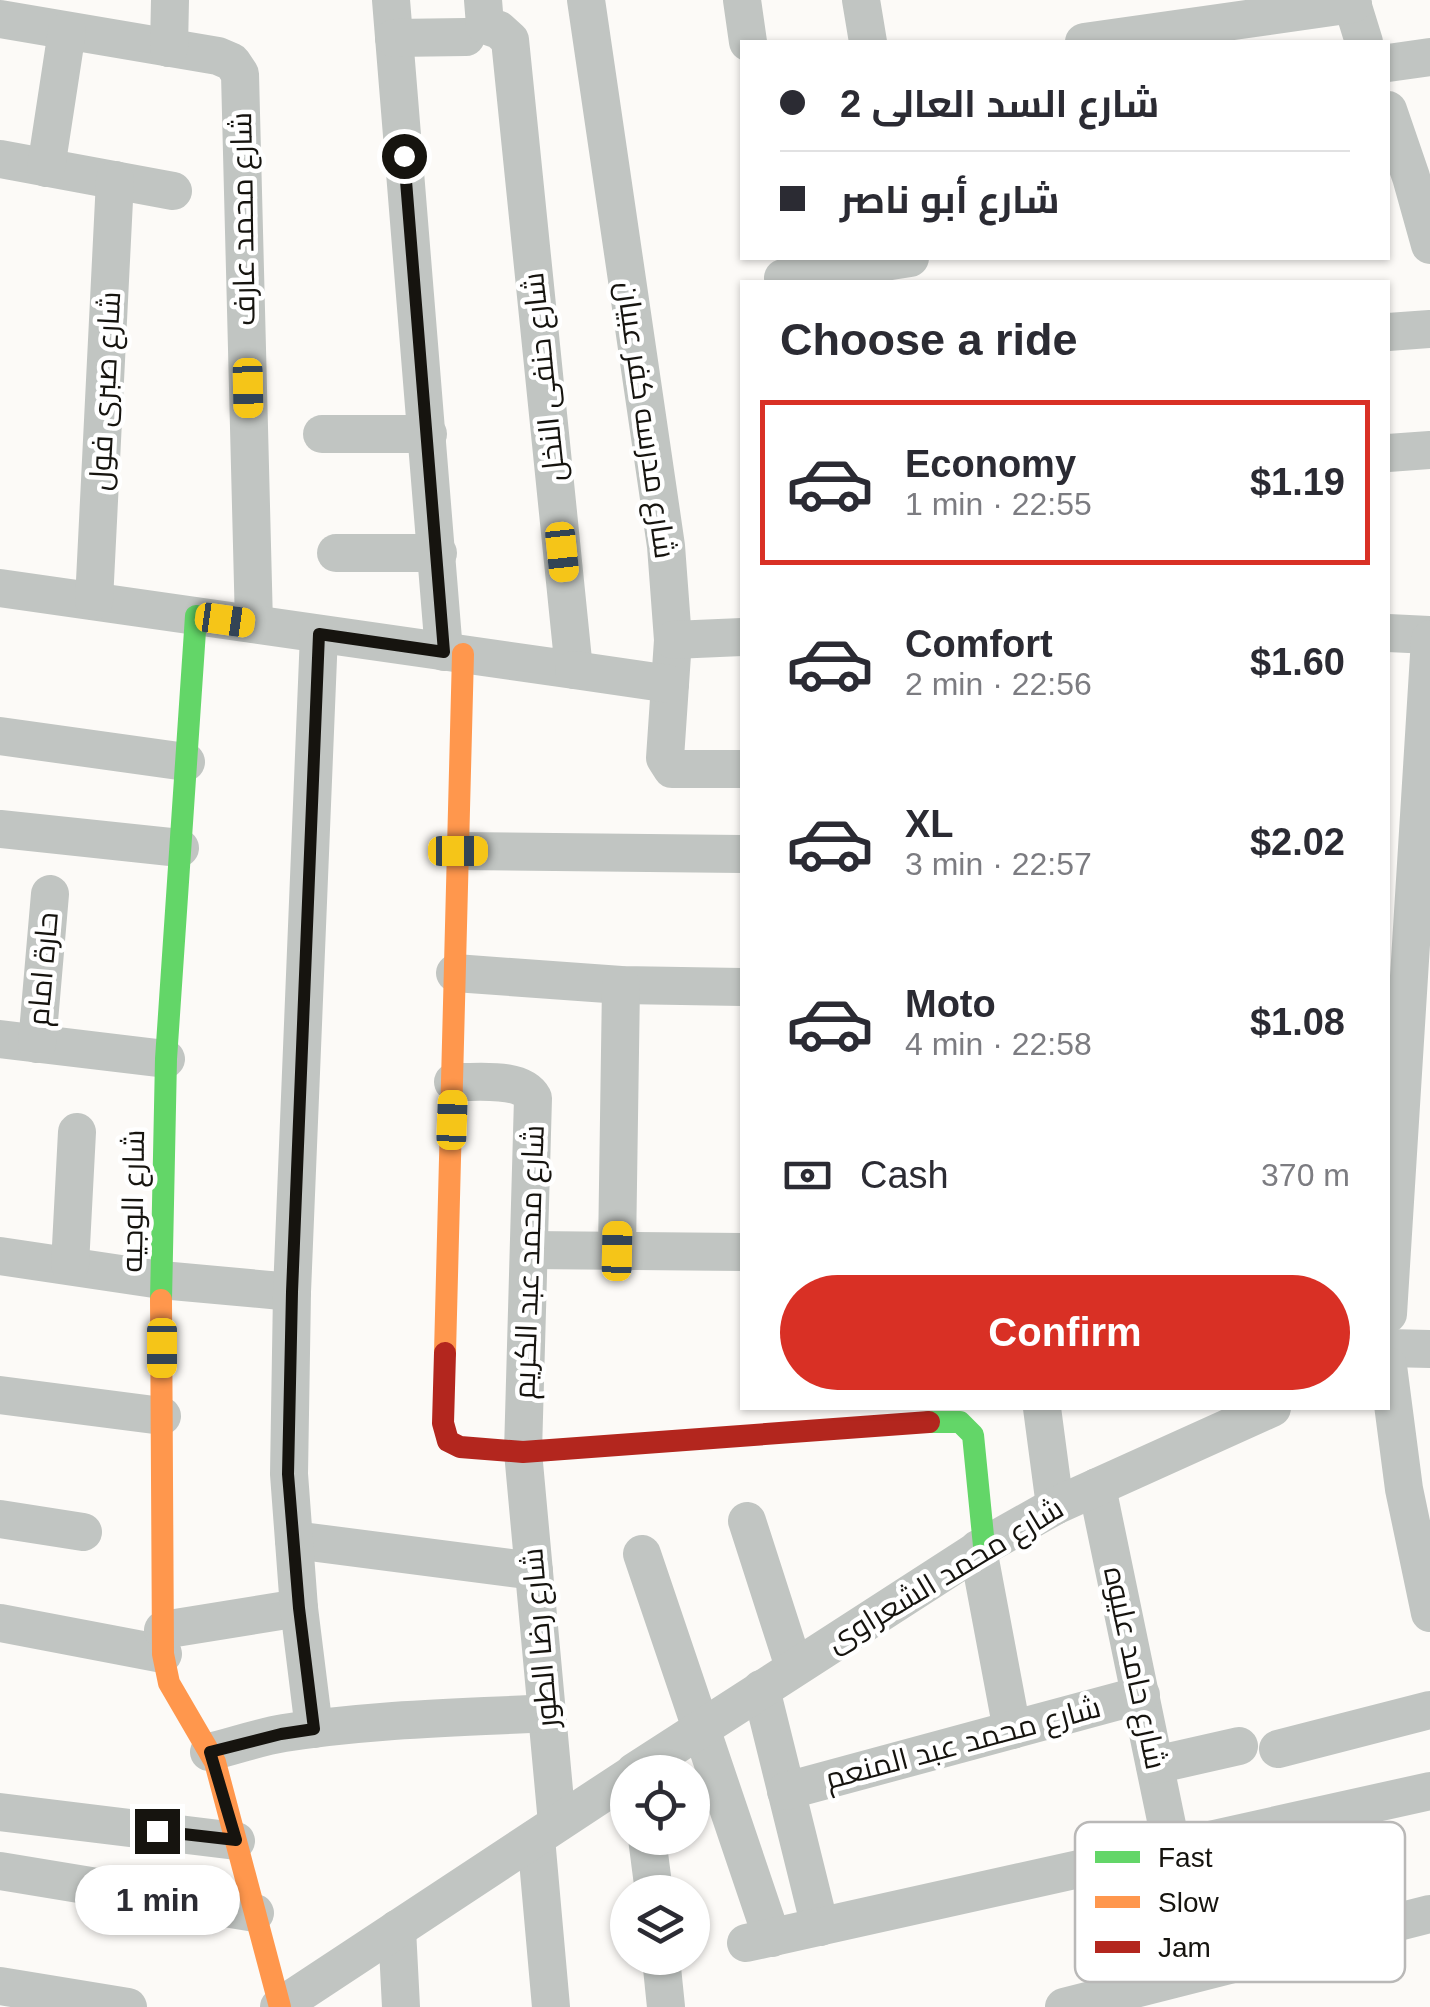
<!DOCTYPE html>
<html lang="en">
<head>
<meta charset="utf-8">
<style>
	:root { --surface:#fff; --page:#f7f7f7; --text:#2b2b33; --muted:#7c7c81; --line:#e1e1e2; --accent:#d93025 }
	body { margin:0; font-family:Arial,Cairo,sans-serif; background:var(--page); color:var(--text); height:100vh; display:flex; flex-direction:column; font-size:38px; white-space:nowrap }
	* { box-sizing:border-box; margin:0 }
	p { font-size:32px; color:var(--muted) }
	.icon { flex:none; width:55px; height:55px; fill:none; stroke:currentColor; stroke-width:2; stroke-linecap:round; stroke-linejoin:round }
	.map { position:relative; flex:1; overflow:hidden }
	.details { position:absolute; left:740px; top:280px; width:650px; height:1130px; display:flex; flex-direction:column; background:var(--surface); border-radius:0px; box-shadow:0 2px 8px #0004 }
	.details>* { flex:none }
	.hud { position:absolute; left:740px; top:40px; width:650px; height:220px; border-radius:0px; box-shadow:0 2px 8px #0004; display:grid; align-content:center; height:220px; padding:0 40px; background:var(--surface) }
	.tools { position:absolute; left:610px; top:1755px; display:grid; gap:20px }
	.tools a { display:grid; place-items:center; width:100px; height:100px; border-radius:50%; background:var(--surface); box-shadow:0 2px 8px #0004; font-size:50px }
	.end { position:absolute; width:45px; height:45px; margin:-22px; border:12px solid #16140f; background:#fff; box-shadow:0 0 0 5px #fff }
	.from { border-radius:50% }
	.bubble { position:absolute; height:70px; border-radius:35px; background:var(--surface); box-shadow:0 2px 8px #0004; font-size:32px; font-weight:600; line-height:70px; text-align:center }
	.car { position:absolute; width:30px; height:60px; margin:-30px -15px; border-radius:12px; box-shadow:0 0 8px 2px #0007; background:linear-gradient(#f5c518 24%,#345 0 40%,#f5c518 0 76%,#345 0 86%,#f5c518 0) }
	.hud b { display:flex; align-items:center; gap:35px; height:95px; font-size:38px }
	.hud b+b { border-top:2px solid var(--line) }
	.hud i { width:25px; height:25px; background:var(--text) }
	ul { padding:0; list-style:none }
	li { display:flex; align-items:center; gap:30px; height:165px; margin:0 20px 15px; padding:0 20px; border:5px solid transparent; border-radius:0px }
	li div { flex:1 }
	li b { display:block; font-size:38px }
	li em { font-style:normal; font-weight:600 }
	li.on { border-color:var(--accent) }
	li>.icon { width:90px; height:90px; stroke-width:1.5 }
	h2 { padding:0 40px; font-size:45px; line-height:120px }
	.pay { display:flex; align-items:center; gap:25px; height:110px; padding:0 40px; font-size:38px }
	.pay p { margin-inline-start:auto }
	.cta { display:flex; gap:20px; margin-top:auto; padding:20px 40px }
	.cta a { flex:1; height:115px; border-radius:60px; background:var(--accent); color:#fff; font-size:40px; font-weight:600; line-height:115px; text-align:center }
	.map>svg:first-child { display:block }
</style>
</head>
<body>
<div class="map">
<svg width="1430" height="2007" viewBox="0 0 1430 2007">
	<rect width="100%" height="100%" fill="#fcfaf7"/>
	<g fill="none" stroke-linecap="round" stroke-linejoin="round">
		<g stroke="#c1c5c2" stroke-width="38">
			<polyline points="391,0 444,652"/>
			<polyline points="586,0 666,546 673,640 665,758 672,769 742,769"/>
			<polyline points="742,0 748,42"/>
			<polyline points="861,0 868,42"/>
			<polyline points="1351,0 1364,42"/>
			<polyline points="0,19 218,56 232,62 240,74 254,624"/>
			<polyline points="394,38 466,37"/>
			<polyline points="1084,42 1353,4"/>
			<polyline points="169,48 170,0"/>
			<polyline points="1388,63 1430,57"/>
			<polyline points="1388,110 1411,177 1430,245"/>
			<polyline points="0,159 173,191"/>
			<polyline points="46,168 67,31"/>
			<polyline points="783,278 910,258"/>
			<polyline points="1388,332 1430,329"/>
			<polyline points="322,434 428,434"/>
			<polyline points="1388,453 1430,450"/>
			<polyline points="336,553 438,553"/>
			<polyline points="0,588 574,670 510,40 499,30 485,25 483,0"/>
			<polyline points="94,601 115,180"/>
			<polyline points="1388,633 1430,635"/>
			<polyline points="673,640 742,637"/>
			<polyline points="574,670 670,684"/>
			<polyline points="0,736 186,762"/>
			<polyline points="0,829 180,848"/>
			<polyline points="459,851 742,854"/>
			<polyline points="455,973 621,985 742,987"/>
			<polyline points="0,1039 166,1059"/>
			<polyline points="37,1044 50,894"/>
			<path d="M453 1082C476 1083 521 1076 533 1098L523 1452 557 1823"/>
			<polyline points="530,1250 742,1252"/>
			<polyline points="617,1251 621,985"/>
			<polyline points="0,1256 161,1280 292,1292"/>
			<polyline points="70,1265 77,1132"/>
			<polyline points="1388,1314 1430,639"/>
			<polyline points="1388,1348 1430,1349"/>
			<polyline points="1388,1366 1404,1489 1430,1613"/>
			<polyline points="0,1395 162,1416"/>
			<polyline points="1042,1408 1055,1506"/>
			<polyline points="1097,1487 1172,1849"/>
			<polyline points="0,1519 83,1532"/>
			<polyline points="747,1521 794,1667"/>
			<polyline points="294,1540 534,1571"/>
			<polyline points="978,1549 1012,1730"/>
			<polyline points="642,1554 772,1938"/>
			<polyline points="0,1623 163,1654"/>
			<polyline points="163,1630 299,1608"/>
			<polyline points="761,1689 820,1927"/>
			<polyline points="314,1729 299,1608 289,1474 292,1292 319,634"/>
			<polyline points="1278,1749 1430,1710"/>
			<path d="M209 1752C234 1746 259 1737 284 1733 371 1719 459 1718 547 1713"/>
			<polyline points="1155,1765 1239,1746"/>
			<polyline points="634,1772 984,1546 1055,1506 1272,1408"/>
			<polyline points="786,1791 1141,1695"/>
			<polyline points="0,1812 236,1841"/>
			<polyline points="536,1838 551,2007"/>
			<polyline points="647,1838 654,1892"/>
			<polyline points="0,1871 255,1913"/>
			<polyline points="397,1929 401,2007"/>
			<polyline points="746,1943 1430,1791"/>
			<polyline points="661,1958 666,2007"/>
			<polyline points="0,1986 128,2007"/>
			<polyline points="279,2007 628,1777"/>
			<polyline points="1064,2007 1430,1914"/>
		</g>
		<g stroke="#63d668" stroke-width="22">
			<polyline points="161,1300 166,1059 196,616"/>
			<polyline points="929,1422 960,1422 973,1435 984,1546"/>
		</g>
		<g stroke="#ff974d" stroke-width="22">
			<polyline points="161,1300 163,1654 169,1683 215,1762 280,2007"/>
			<polyline points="445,1353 463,654"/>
		</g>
		<polyline stroke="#b3261e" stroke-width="22" points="445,1353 443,1423 448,1441 460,1447 523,1452 929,1422"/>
	</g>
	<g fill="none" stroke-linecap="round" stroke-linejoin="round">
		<polyline stroke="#16140f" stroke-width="12" points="157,1831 236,1840 210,1752 281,1734 314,1729 299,1608 288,1474 292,1292 319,634 444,652 404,156"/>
	</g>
	<g text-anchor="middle" stroke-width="9" stroke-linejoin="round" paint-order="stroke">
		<g font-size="30" fill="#16140f" stroke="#fff">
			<text transform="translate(243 219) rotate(-91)" y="10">شارع محمد عارف</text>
			<text transform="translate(544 377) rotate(-96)" y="10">شارع حنفى النخل</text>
			<text transform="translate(105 391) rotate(-87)" y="10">شارع صبرى فول</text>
			<text transform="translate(646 420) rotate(82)" y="10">شارع مدرسه كفر عبيان</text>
			<text transform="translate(43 969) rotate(-85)" y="10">حارة امام</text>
			<text transform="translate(133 1201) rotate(-89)" y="10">شارع الوجيه</text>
			<text transform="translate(529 1262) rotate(-88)" y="10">شارع محمد عبد الكريم</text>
			<text transform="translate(945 1575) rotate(-31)" y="10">شارع محمد الشعراوى</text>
			<text transform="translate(540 1638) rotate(-95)" y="10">شارع رضا الطور</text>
			<text transform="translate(1135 1668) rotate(78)" y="10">شارع حامد عليوه</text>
			<text transform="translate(963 1743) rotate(-15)" y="10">شارع محمد عبد المنعم</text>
		</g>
	</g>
	<rect x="1075" y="1822" width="330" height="160" rx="15" fill="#fff" stroke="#b9b8b7" stroke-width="2.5"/>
	<rect x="1095" y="1851" width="45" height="12" fill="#63d668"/>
	<rect x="1095" y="1896" width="45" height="12" fill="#ff974d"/>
	<rect x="1095" y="1941" width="45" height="12" fill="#b3261e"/>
	<g font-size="28" fill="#16140f">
		<text x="1158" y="1867">Fast</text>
		<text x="1158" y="1912">Slow</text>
		<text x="1158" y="1957">Jam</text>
	</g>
</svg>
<div class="tools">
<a><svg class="icon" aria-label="locate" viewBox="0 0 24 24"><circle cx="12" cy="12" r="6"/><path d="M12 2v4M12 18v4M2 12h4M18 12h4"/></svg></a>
<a><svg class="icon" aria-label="layers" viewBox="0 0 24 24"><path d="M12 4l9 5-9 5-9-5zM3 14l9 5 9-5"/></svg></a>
</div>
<i class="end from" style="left:404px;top:156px"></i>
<i class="end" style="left:157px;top:1831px"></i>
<div class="bubble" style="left:75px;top:1865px;width:165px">1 min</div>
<i class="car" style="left:248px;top:388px;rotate:179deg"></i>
<i class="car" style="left:562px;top:552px;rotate:174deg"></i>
<i class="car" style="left:225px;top:620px;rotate:98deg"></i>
<i class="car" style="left:458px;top:851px;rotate:90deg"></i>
<i class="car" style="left:452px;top:1120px;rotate:2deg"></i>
<i class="car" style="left:617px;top:1251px;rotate:1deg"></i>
<i class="car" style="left:162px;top:1348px;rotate:180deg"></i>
<div class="hud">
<b><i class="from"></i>شارع السد العالى 2</b>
<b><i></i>شارع أبو ناصر</b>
</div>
<section class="details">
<h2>Choose a ride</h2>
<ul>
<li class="on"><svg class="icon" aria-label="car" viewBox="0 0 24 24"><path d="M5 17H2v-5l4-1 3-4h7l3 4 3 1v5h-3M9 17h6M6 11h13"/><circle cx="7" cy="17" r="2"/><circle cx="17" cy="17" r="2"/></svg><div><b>Economy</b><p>1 min · 22:55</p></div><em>$1.19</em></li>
<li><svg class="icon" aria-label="car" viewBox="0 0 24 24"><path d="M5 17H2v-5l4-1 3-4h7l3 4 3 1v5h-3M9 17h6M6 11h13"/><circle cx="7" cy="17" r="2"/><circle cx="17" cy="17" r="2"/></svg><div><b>Comfort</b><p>2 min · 22:56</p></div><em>$1.60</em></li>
<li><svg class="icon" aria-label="car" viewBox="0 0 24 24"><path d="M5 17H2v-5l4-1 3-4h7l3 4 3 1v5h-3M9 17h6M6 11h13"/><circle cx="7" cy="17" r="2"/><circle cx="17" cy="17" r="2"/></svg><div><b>XL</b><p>3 min · 22:57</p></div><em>$2.02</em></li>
<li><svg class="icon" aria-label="car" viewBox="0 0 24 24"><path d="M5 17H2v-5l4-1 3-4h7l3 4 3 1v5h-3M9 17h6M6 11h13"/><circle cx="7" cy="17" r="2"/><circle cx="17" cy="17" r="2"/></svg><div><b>Moto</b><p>4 min · 22:58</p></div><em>$1.08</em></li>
</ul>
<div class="pay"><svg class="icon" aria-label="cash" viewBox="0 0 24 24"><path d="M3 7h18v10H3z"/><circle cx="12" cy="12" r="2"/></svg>Cash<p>370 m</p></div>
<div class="cta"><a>Confirm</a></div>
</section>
</div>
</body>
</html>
